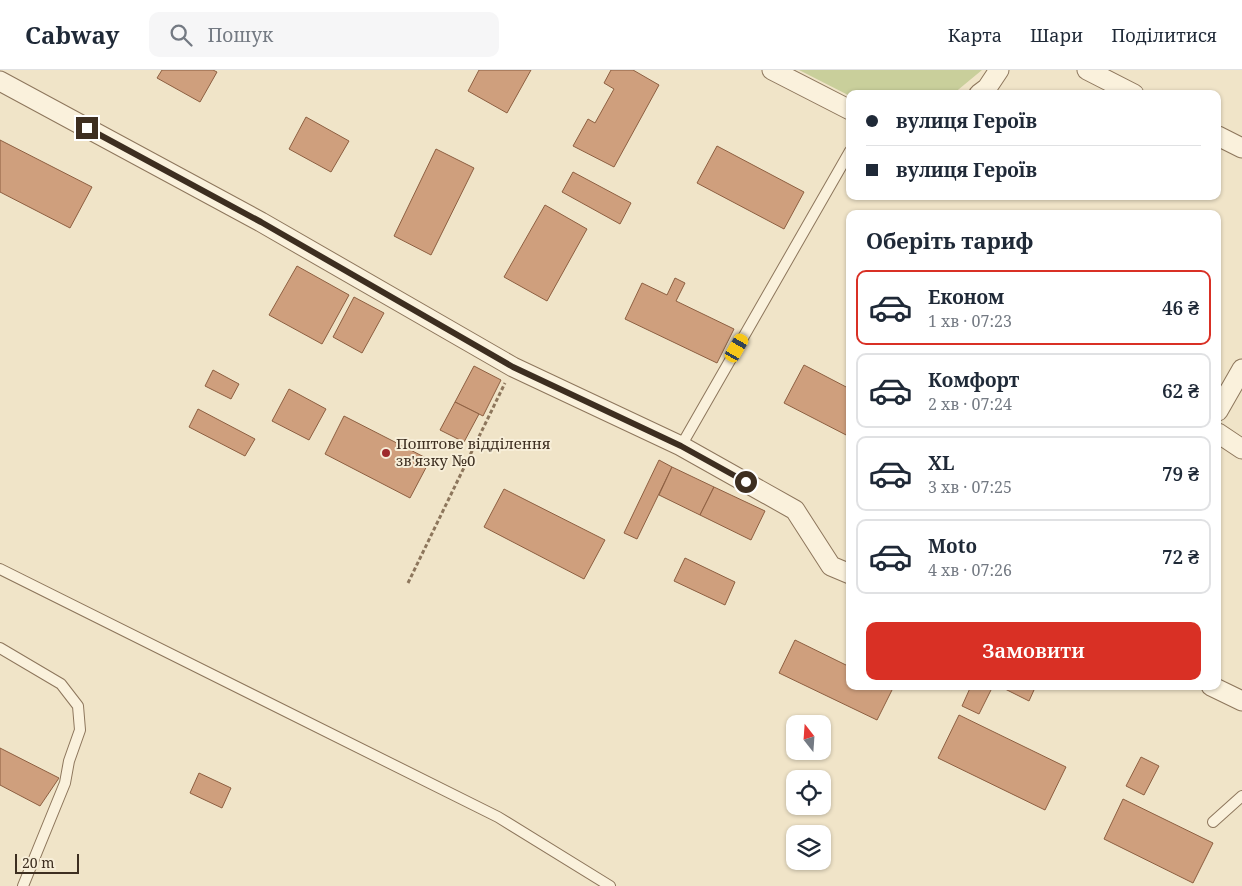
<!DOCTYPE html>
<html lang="uk">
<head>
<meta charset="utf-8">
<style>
	:root { --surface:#fff; --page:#f6f6f7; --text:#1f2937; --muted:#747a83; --line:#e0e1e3; --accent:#d93025 }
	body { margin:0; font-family:"Noto Serif",serif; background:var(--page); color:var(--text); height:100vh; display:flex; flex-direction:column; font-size:19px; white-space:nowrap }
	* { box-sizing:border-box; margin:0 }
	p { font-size:16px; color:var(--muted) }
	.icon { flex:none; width:28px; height:28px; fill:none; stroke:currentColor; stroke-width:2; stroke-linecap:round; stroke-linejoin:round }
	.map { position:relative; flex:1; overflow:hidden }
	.panel { position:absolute; left:846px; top:140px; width:375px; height:480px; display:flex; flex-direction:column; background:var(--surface); border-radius:10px; box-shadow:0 1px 4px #0004 }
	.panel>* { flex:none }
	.banner { position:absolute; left:846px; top:20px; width:375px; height:110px; border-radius:10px; box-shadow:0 1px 4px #0004; display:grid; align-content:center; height:110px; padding:0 20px; background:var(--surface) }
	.needle { width:32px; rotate:343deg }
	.fabs { position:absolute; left:786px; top:645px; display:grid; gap:10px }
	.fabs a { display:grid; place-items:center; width:45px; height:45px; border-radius:10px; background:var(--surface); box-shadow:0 1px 4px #0004; font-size:25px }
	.scale { position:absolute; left:15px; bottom:12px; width:64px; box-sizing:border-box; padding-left:5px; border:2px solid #3d2e20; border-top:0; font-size:14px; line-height:18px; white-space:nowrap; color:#3d2e20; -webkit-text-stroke:4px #f7eed8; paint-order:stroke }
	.end { position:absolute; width:22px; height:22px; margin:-11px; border:6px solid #3d2e20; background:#fff; box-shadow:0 0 0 2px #fff }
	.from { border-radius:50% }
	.car { position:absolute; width:15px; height:30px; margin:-15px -8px; border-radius:6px; box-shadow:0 0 4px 1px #0007; background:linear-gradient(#f5c518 24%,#345 0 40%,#f5c518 0 76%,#345 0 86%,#f5c518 0) }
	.banner b { display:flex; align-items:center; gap:18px; height:48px; font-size:19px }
	.banner b+b { border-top:1px solid var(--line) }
	.banner i { width:12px; height:12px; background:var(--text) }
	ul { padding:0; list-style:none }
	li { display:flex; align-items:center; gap:15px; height:75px; margin:0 10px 8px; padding:0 10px; border:2px solid var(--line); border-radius:10px }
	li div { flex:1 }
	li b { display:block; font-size:19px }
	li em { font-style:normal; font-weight:600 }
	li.active { border-color:var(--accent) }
	li>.icon { width:45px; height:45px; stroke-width:1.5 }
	h2 { padding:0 20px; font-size:22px; line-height:60px }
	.button { display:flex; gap:10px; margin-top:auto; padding:10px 20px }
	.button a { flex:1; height:58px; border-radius:10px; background:var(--accent); color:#fff; font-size:20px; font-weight:600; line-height:58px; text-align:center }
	header { display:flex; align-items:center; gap:30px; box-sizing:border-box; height:70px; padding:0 25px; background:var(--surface); border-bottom:1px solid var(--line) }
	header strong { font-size:24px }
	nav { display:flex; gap:28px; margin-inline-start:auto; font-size:18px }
	.search { width:350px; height:45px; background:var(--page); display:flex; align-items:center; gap:12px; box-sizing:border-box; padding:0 18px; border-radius:10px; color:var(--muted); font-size:19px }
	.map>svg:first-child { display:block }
</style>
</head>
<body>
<header>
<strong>Cabway</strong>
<div class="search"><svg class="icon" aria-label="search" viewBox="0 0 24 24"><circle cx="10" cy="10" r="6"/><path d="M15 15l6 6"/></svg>Пошук</div>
<nav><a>Карта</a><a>Шари</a><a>Поділитися</a></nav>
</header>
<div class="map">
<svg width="1242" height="816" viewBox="0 0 1242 816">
	<rect width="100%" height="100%" fill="#f0e4c8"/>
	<polygon fill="#c9cf9b" points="799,0 982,0 953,24 850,24 850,26"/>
	<g fill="#cf9f7d" stroke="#8d5f41">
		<polygon points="162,0 213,0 217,2 200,32 157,8"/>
		<polygon points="479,0 531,0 507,43 468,21"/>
		<polygon points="611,0 633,0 659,15 614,97 573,76 588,49 595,53 614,19 604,13"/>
		<polygon points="306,47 349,71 331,102 289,79"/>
		<polygon points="0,70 92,117 70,158 0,122"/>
		<polygon points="717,76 804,122 784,159 697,113"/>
		<polygon points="436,79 474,98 431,185 394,166"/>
		<polygon points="573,102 631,133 620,154 562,122"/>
		<polygon points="545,135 587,159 547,231 504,207"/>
		<polygon points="297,196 349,225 322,274 269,245"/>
		<polygon points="675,208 685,213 676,231 734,259 717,293 625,249 642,213 667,225"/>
		<polygon points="354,227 384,243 362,283 333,267"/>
		<polygon points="804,295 850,319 850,367 784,333"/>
		<polygon points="474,296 501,310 483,346 455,332"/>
		<polygon points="213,300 239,314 231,329 205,316"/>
		<polygon points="289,319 326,339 309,370 272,351"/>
		<polygon points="455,332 479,344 464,372 440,360"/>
		<polygon points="198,339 255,369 245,386 189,357"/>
		<polygon points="344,346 430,390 410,428 325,384"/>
		<polygon points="659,390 672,397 637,469 624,463"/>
		<polygon points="672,397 714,417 700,445 659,425"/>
		<polygon points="714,417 765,441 751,470 700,445"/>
		<polygon points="504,419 605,470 584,509 484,457"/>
		<polygon points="685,488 735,512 725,535 674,511"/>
		<polygon points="795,570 850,597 850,616 889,616 893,618 877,650 779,603"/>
		<polygon points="971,616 993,616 979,644 962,636"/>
		<polygon points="999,616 1027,616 1034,620 1029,631"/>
		<polygon points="959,645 1066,697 1045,740 938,688"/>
		<polygon points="0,678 59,708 40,736 0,715"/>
		<polygon points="1141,687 1159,696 1144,725 1126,716"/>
		<polygon points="199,703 231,718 222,738 190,723"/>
		<polygon points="1123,729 1213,773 1193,813 1104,769"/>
	</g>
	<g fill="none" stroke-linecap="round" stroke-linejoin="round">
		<g stroke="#8d765c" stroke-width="12">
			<g id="lane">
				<polyline points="681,376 850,81"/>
				<polyline points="0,499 498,747 610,816"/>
				<polyline points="0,578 61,614 78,636 80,660 69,691 65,713 23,816"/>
				<polyline points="1213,752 1242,726"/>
			</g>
		</g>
		<g stroke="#8d765c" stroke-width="21">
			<g id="street">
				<polyline points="772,0 850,40"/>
				<polyline points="1087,0 1134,24"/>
				<polyline points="0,11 261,152 513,297 681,376 795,440 831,496 850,504"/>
				<polyline points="979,24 987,18 999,0"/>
				<polyline points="1218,66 1242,78"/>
				<polyline points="1218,341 1242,299"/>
				<polyline points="1218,363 1242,379"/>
				<polyline points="1211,616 1242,631"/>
			</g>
		</g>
		<polyline stroke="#8d765c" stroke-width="3" stroke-dasharray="4 2.5" stroke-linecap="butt" points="408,513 505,313"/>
		<use href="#lane" stroke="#faf1dc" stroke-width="10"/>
		<use href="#street" stroke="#faf1dc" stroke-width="19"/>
	</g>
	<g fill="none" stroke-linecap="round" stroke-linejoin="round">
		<polyline stroke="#3d2e20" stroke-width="6" points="87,58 261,152 513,297 681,376 746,412"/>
	</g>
	<circle fill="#9e2a2b" stroke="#f7eed8" stroke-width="2" cx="386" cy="383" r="5"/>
	<g text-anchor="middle" stroke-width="4" stroke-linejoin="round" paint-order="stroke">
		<g font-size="15" fill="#3d2e20" stroke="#f7eed8" text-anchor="start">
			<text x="396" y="379">Поштове відділення<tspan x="396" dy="17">зв'язку №0</tspan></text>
		</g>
	</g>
</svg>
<div class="fabs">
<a><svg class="needle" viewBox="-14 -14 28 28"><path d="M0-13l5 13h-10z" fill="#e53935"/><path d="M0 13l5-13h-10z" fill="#747a83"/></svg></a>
<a><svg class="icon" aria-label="locate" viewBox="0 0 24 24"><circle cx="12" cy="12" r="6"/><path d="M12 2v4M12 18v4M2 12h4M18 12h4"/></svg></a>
<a><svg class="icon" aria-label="layers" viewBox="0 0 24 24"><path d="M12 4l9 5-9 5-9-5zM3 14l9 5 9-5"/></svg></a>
</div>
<div class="scale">20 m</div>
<i class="end from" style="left:746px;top:412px"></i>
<i class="end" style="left:87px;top:58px"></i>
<i class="car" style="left:737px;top:278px;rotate:30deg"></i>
<div class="banner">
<b><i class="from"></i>вулиця Героїв</b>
<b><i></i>вулиця Героїв</b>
</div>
<section class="panel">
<h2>Оберіть тариф</h2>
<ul>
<li class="active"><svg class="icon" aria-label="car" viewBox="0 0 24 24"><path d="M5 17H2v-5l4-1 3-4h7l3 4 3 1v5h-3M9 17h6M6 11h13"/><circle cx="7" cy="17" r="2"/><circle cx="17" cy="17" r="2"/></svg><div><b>Економ</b><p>1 хв · 07:23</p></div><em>46 ₴</em></li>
<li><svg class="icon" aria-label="car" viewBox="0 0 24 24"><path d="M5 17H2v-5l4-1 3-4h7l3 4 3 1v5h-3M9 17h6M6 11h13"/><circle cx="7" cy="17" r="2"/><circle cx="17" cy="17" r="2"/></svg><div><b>Комфорт</b><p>2 хв · 07:24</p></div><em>62 ₴</em></li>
<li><svg class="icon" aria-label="car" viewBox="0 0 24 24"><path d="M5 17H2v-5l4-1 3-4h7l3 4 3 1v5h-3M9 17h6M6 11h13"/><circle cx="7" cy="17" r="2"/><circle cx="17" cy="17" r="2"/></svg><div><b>XL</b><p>3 хв · 07:25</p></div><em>79 ₴</em></li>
<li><svg class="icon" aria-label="car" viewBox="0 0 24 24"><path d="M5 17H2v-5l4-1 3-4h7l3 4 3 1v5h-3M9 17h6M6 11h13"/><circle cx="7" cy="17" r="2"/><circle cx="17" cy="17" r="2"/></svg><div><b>Moto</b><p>4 хв · 07:26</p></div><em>72 ₴</em></li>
</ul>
<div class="button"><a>Замовити</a></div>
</section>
</div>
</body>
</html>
